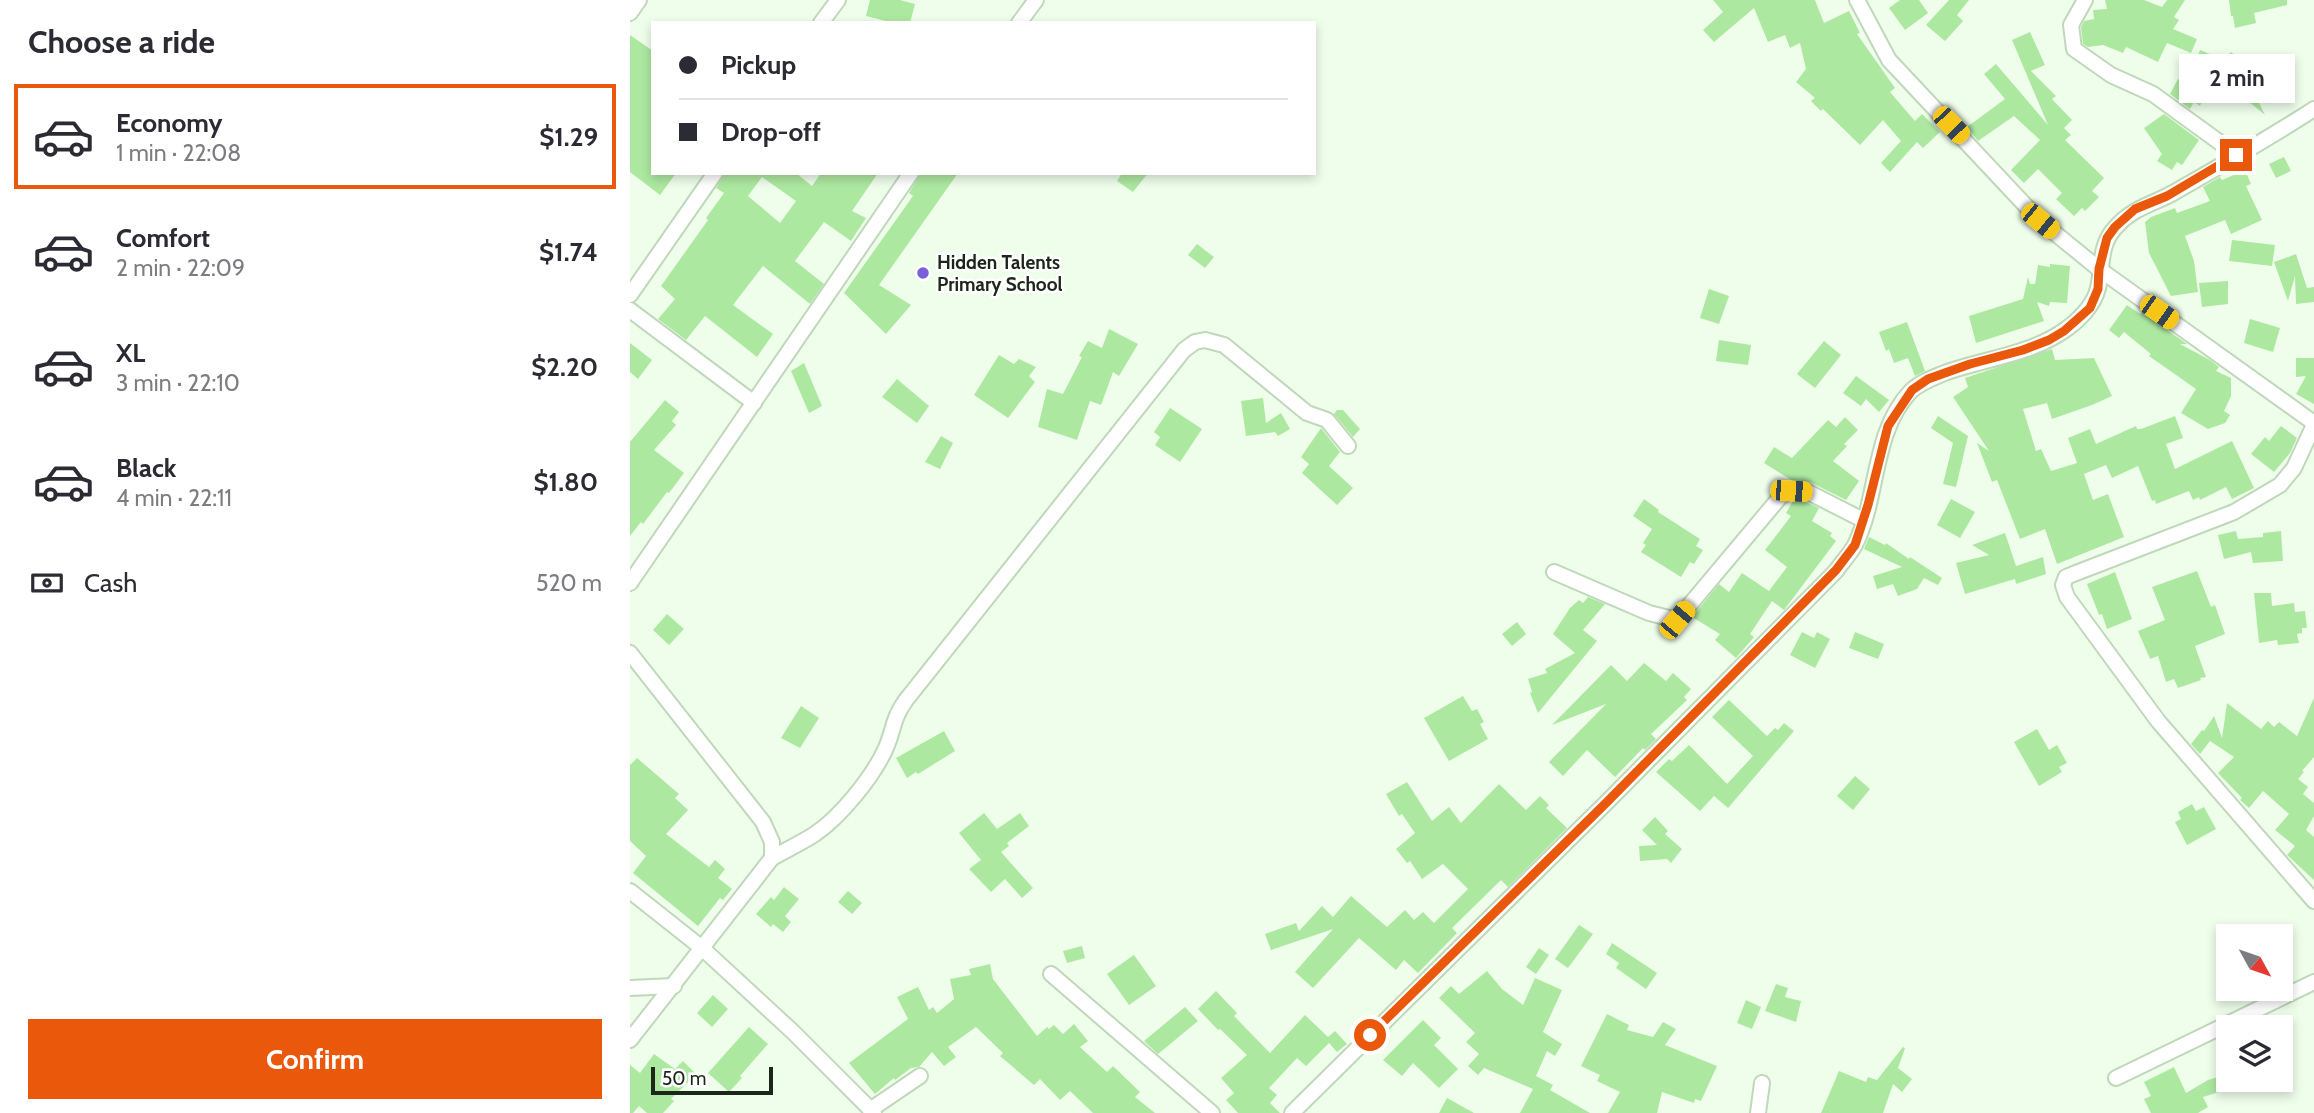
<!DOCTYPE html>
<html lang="en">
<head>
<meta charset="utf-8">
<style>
	:root { --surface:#fff; --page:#f7f7f7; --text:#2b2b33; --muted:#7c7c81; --line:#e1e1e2; --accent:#ea580c }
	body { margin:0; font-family:Cabin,sans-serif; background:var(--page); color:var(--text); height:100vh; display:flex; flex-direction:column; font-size:26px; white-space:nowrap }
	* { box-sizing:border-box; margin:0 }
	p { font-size:23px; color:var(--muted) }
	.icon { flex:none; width:38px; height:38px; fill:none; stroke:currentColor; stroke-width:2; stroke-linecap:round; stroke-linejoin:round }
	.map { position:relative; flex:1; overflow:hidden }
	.details { display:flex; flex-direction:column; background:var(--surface); width:630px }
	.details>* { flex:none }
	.top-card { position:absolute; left:21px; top:21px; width:665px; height:154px; border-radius:0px; box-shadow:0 4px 10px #0003; display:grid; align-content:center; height:154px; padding:0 28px; background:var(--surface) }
	.needle { width:46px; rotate:130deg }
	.controls { position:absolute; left:1586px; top:924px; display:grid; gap:14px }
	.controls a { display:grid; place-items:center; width:77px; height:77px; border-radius:0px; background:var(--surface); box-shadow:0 4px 10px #0003; font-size:35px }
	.scale { position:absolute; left:21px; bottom:18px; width:122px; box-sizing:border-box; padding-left:7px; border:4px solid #1d261b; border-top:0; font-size:19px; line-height:24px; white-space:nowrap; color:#1d261b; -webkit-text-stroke:5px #fff; paint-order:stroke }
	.end { position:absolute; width:32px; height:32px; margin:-16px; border:9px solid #ea580c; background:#fff; box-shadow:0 0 0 4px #fff }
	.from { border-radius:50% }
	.bubble { position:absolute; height:49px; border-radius:0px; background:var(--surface); box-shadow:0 4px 10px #0003; font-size:23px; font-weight:700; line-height:49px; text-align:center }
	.car { position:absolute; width:21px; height:42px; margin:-21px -10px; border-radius:9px; box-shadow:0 0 5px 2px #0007; background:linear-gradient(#f5c518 24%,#345 0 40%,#f5c518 0 76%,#345 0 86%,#f5c518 0) }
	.top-card b { display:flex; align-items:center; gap:24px; height:66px; font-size:26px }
	.top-card b+b { border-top:2px solid var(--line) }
	.top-card i { width:18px; height:18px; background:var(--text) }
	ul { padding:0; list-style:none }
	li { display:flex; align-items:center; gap:21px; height:105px; margin:0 14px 10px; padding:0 14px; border:4px solid transparent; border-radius:0px }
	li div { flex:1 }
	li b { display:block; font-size:26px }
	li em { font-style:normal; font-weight:700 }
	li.selected { border-color:var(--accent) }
	li>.icon { width:63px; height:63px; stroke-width:1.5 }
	h2 { padding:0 28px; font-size:32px; line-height:84px }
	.pay { display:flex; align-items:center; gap:18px; height:77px; padding:0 28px; font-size:26px }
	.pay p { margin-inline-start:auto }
	.button { display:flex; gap:14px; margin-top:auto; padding:14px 28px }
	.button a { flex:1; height:80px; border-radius:0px; background:var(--accent); color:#fff; font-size:28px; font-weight:700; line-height:80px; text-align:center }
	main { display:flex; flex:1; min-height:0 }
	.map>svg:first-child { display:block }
</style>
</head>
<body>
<main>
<section class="details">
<h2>Choose a ride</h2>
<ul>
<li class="selected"><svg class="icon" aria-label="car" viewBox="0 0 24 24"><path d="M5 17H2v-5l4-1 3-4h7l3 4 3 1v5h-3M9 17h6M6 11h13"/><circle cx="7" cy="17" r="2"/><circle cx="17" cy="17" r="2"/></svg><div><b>Economy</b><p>1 min · 22:08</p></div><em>$1.29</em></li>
<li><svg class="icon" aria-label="car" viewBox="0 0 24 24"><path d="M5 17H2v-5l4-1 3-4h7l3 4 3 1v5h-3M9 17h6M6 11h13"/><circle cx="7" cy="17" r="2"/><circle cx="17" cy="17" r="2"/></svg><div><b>Comfort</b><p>2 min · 22:09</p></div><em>$1.74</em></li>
<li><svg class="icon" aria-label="car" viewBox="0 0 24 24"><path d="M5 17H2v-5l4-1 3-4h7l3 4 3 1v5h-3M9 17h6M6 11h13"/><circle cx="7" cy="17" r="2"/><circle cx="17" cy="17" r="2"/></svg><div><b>XL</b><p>3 min · 22:10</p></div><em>$2.20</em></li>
<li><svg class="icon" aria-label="car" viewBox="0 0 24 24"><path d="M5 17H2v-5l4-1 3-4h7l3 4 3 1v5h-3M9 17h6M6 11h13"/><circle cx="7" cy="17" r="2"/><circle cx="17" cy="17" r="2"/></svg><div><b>Black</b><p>4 min · 22:11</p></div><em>$1.80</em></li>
</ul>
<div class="pay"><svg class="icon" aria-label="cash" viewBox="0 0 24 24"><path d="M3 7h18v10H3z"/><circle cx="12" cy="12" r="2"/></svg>Cash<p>520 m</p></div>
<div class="button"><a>Confirm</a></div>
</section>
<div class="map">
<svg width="1684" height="1113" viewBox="0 0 1684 1113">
	<rect width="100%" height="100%" fill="#effeeb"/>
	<g fill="#ade8a1" fill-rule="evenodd">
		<polygon points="240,0 270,0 285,4 280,23 264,23 236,16"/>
		<polygon points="1083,0 1185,0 1194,23 1219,11 1230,33 1227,34 1265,88 1260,92 1285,121 1292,114 1310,132 1293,148 1287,142 1260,172 1251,163 1271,141 1253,120 1230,145 1193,109 1191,111 1181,101 1185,98 1166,82 1176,69 1170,43 1160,48 1155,35 1138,42 1124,8 1084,42 1073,30 1093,12"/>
		<polygon points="1270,0 1289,0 1298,13 1275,30 1259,8"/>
		<polygon points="1319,0 1339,0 1327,15 1333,21 1315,41 1296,25"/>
		<polygon points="1475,0 1514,0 1532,7 1537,0 1555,0 1544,17 1549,20 1543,29 1567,39 1561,53 1537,43 1528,62 1496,47 1493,53 1473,45 1458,47 1453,44 1451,27 1454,21 1464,19 1463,10 1477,9"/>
		<polygon points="1599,0 1657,0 1657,5 1624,13 1626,23 1605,28 1603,16 1601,16"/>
		<polygon points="1400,32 1415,65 1401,71 1426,96 1422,99 1442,120 1434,128 1441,135 1435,140 1474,178 1462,191 1469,197 1455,211 1452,208 1444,216 1426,199 1432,193 1408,169 1394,183 1381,170 1410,140 1384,116 1348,141 1337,127 1375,99 1354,74 1366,64 1418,125 1382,40"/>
		<polygon points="0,35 23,51 23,173 46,173 30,195 0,172"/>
		<polygon points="1570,50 1594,60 1601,52 1628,74 1631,73 1639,104 1620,84 1635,115 1584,73 1570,106 1564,102 1560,109 1540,94 1548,79 1556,84"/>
		<polygon points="1534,114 1569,140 1552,165 1547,162 1542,170 1527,161 1532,154 1514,128"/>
		<polygon points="1654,157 1661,171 1646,178 1639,164"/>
		<polygon points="1615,170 1621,184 1616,186 1632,220 1601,234 1595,220 1555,236 1564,261 1568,292 1541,296 1519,253 1515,222 1521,217 1545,208 1547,213 1580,201 1573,187 1590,177 1592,180"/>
		<path d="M95 173H166L182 186 191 173H248L222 211 236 218 221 241 194 222 165 261 194 284 180 304 133 266 103 305 143 334 127 357 75 316 56 340 28 319 45 299 31 286 78 220 76 218 94 193 86 188ZM132 177 166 201 150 223 118 196Z"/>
		<polygon points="291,173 328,173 249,285 281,305 256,334 214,293 283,196 279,193"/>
		<polygon points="492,173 518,173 503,192 487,181"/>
		<polygon points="1602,240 1645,245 1642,266 1599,261"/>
		<polygon points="567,244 584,257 575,268 558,255"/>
		<polygon points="1666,254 1677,288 1684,287 1684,302 1666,304 1665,276 1658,301 1644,262"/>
		<polygon points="1420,264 1440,266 1437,303 1420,302 1419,306 1407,302 1414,321 1346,343 1339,316 1393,299 1398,277 1400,284 1405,284 1408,265 1420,267"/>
		<polygon points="1598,281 1598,304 1572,307 1569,283"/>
		<polygon points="1079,289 1099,296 1089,324 1070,318"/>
		<polygon points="1497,305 1510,314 1512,312 1557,344 1550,344 1580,360 1589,367 1586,371 1601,378 1601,396 1594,411 1600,415 1595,423 1578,429 1551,413 1566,389 1519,356 1521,354 1494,332 1489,338 1479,330"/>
		<polygon points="1620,319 1650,328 1643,352 1614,343"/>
		<polygon points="1277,322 1295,371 1285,376 1278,358 1264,363 1259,349 1256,351 1249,332"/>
		<polygon points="479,329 508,344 489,376 483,372 471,405 460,401 447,440 408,427 417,389 433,394 452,357 449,356 458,341 472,348"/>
		<polygon points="1089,340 1121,345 1118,365 1086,361"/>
		<polygon points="1194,341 1211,355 1185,388 1167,374"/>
		<polygon points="0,343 22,360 8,379 0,372"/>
		<polygon points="1422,349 1425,360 1464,358 1482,396 1462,405 1422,419 1417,403 1393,409 1406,451 1411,449 1421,471 1447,463 1438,438 1460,429 1466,444 1506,426 1507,429 1511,429 1545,416 1553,438 1536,444 1545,469 1602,441 1624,488 1602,499 1596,487 1570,500 1569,497 1563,500 1559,491 1526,504 1525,500 1522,501 1508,466 1482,478 1476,465 1454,474 1463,500 1478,494 1494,537 1427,564 1415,529 1390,539 1367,480 1362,482 1347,443 1359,451 1323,397 1338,387 1335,378"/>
		<polygon points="369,355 384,364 389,359 406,367 399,376 405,382 378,418 344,395"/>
		<polygon points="1666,358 1684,358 1684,404 1666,394 1676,376 1666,377"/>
		<polygon points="174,363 192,406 179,413 161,371"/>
		<polygon points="1226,376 1259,400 1249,412 1236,399 1231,406 1213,393"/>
		<polygon points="267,379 299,406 287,423 252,397"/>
		<polygon points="633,398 636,423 651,413 660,429 648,436 645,432 616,436 611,401"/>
		<polygon points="35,400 49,412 42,421 46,425 24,450 54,473 39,493 37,492 13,524 11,522 0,536 0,442"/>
		<polygon points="540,408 572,429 550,462 525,445 530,437 524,432"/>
		<polygon points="707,410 713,410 730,429 723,437 704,414"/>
		<polygon points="1308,416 1338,436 1326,487 1313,484 1323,443 1301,428"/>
		<polygon points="1215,417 1228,430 1214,444 1217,446 1203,461 1229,481 1216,500 1180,482 1163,481 1134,463 1144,447 1162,458 1198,420 1206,427"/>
		<polygon points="1651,426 1667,438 1660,453 1644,472 1621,454 1635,437 1639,441"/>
		<polygon points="691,428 710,452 699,466 723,488 707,505 672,473 679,464 671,457"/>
		<polygon points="311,436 323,443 310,469 295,462"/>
		<polygon points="1014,499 1029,510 1028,512 1070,539 1066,546 1073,550 1064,564 1060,562 1051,577 1011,552 1016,545 1013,543 1022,529 1003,516"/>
		<polygon points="1321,499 1345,512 1330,538 1307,525"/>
		<polygon points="1163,501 1174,501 1189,508 1182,521 1202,533 1200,536 1206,541 1154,610 1142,601 1120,634 1124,637 1106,658 1085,640 1090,634 1062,617 1089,584 1099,592 1112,573 1139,591 1157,567 1135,550 1161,516 1156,513"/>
		<polygon points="1606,531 1608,539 1633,537 1633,533 1651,531 1653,561 1623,563 1621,552 1594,559 1588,535"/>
		<polygon points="1375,533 1386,566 1413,557 1416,574 1386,584 1385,579 1335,594 1326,563 1359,555 1342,545"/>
		<polygon points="1239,537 1255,545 1256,543 1279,559 1280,557 1312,578 1308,585 1294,578 1287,589 1268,596 1263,584 1247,589 1243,576 1272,567 1234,549"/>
		<polygon points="1567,571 1581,607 1585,605 1595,634 1565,646 1576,677 1570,678 1571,680 1548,688 1544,679 1536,682 1528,656 1520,659 1508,631 1535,620 1522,587"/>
		<polygon points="1485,572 1502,619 1477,629 1472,614 1469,615 1457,584"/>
		<polygon points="1624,593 1641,593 1642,606 1664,603 1665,612 1675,611 1677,628 1672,628 1672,633 1667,634 1669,643 1648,645 1647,640 1629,643"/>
		<polygon points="958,597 975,604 953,630 967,641 908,713 900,693 902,692 898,679 917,673 915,669 945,653 923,634 940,608 949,600 953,603"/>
		<polygon points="37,614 54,629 39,645 23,630"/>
		<polygon points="887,622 896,634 882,646 872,634"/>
		<polygon points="1172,632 1184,638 1187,632 1200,639 1185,668 1160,655"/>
		<polygon points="1225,632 1254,644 1248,659 1219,648"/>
		<polygon points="1014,663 1036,681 1043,673 1061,689 1054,697 1057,700 1021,734 1026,739 1015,750 1013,748 985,777 957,750 933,776 919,762 976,704 922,725 981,665 997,681"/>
		<polygon points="833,696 842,711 847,709 854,722 850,724 858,739 819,761 794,718"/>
		<polygon points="1684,698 1684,757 1672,771 1674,772 1668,779 1678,787 1673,794 1684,803 1684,816 1676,830 1684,837 1684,880 1657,855 1665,846 1645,830 1659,814 1633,791 1619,808 1610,800 1612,798 1588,773 1604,757 1580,741 1570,754 1561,744 1572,730 1574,731 1584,716 1592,738 1597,703 1631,729 1638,721 1644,727 1649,722 1667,736"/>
		<polygon points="1099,700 1137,736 1145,728 1148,730 1154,723 1164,731 1098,808 1084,796 1070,811 1026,772 1039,759 1042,761 1059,745 1097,784 1123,756 1082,717"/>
		<polygon points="171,706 189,718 170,748 151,738"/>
		<polygon points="1407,729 1419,750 1427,745 1437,763 1429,767 1432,772 1409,786 1384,742"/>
		<polygon points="314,731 325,751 288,774 286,772 277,778 266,758"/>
		<polygon points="7,758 49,794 45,798 58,810 36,834 79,867 85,860 95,869 88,878 102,889 93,900 90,898 68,926 3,873 16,856 0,841 0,765"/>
		<polygon points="1225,776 1240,789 1223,810 1207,796"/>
		<polygon points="777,782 802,821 819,807 831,823 869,784 896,810 910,796 919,805 916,808 937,828 878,887 871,880 822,928 827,933 788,973 774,960 766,970 729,938 683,988 665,972 703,929 641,950 635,934 666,923 669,931 692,906 703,917 721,896 757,927 775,910 784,920 793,912 804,923 838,889 813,864 792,879 780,861 777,863 766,849 785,833 772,814 769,816 756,794"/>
		<polygon points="1562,804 1566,811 1574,807 1586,829 1557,845 1545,822 1551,819 1548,812"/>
		<polygon points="354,813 367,829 390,813 399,826 377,843 379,846 371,852 403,888 392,898 375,879 361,892 339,869 351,860 329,833"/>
		<polygon points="1025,817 1038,831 1035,834 1052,849 1041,863 1037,859 1010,861 1009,846 1027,845 1012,830"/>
		<polygon points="154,887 169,899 155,916 161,922 153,932 143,924 141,927 126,914 141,897 144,900"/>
		<polygon points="218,891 232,903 222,914 208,902"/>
		<polygon points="949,925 963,934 938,968 925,959"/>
		<polygon points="982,943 1027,973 1016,989 986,968 989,963 976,954"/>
		<polygon points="452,946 455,958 437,963 433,951"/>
		<polygon points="909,948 919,955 906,974 896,967"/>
		<polygon points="504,955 526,986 499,1005 477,974"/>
		<polygon points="360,964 363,979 407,1036 417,1027 419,1029 424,1025 433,1034 444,1024 458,1041 450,1047 477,1072 483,1066 510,1092 505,1097 525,1113 463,1113 440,1091 430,1100 410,1079 404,1085 370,1056 373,1053 346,1027 318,1047 326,1057 314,1066 302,1052 289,1067 281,1068 265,1080 264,1078 245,1094 219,1063 278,1019 267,997 288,987 299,1010 303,1007 307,1013 324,999 320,979 341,975 339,969"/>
		<polygon points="857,971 872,989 893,1005 905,978 932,990 913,1032 932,1044 925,1056 917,1051 906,1076 923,1085 920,1090 960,1113 890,1113 903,1089 854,1068 848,1075 838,1066 849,1054 836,1042 845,1033 809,998 821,986 829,994"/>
		<polygon points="1146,984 1158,988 1155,997 1171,1001 1166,1022 1135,1011"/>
		<polygon points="586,991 607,1013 604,1016 640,1053 675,1015 698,1037 705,1031 717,1044 707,1052 699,1043 676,1066 667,1058 639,1088 647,1095 640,1103 650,1113 608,1113 596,1100 604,1093 591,1078 617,1055 590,1029 588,1030 568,1009"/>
		<polygon points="83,995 98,1009 82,1027 67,1013"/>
		<polygon points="1116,1000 1131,1007 1122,1029 1107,1023"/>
		<polygon points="555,1007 568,1021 528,1054 514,1041"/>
		<polygon points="977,1014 999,1025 997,1030 1023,1037 1033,1022 1046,1029 1035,1045 1087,1066 1071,1101 1065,1099 1064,1103 1032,1092 1027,1113 978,1113 990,1092 967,1081 970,1075 951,1066"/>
		<polygon points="793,1020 811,1038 804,1045 828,1069 809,1088 783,1063 772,1076 753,1060"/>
		<polygon points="119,1027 138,1044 110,1076 112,1078 99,1092 78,1073"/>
		<polygon points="1273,1047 1275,1048 1268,1068 1282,1079 1272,1092 1263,1084 1253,1113 1191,1113 1209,1071 1236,1082 1238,1077 1247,1080"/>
		<polygon points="24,1054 45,1069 53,1061 66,1074 41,1099 44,1101 33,1113 17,1113 9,1106 3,1113 0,1113 0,1065 10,1073"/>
		<polygon points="1544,1067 1556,1093 1578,1080 1588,1077 1592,1091 1573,1097 1578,1107 1568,1113 1521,1113 1514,1099 1521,1096 1514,1082"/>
		<polygon points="817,1098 844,1113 809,1113"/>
	</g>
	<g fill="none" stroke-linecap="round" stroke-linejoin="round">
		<g stroke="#bfd8ba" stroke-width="18">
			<g id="minor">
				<polyline points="1227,0 1259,60 1410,221 1469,269 1684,423"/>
				<polyline points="1455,0 1441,25 1444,49 1481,75 1523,94 1607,155"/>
				<polyline points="0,13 9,0"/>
				<polyline points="191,23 208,0"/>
				<polyline points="389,23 406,0"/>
				<polyline points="0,295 85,173"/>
				<polyline points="0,310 124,403"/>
				<polyline points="1684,425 1664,468 1650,485 1604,512 1446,573 1436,577 1433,585 1437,597 1528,721 1684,901"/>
				<polyline points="924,572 1019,613 1047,620 1151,496 1161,491 1176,491 1233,520"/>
				<polyline points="0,583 281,173"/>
				<polyline points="0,653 133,822 142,842 142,858 0,1040"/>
				<path d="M142 858C156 850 171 843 185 834 210 817 242 778 255 750 264 731 262 719 276 700L554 350 565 342 575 340 594 345 677 413 697 420 718 446"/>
				<polyline points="0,891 72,948 163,1032 244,1113"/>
				<polyline points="421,974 582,1113"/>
				<polyline points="0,988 44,986"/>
				<polyline points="1486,1078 1684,982"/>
				<polyline points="240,1110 290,1076"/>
				<path d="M662 1113 976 803 1206 571C1212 562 1220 554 1225 545 1249 497 1242 433 1280 392 1290 382 1305 377 1317 372 1355 359 1399 354 1432 332 1447 322 1464 306 1468 288 1473 267 1469 245 1485 228 1502 208 1521 205 1543 193 1590 166 1638 139 1684 109"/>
				<polyline points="1128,1113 1132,1083"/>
			</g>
		</g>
		<use href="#minor" stroke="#fff" stroke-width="14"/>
	</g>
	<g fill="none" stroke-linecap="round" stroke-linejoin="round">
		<polyline stroke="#ea580c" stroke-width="9" points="740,1035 976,803 1206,570 1225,545 1238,505 1258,426 1282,390 1298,379 1340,364 1393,350 1419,340 1434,331 1460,308 1468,289 1469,269 1477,238 1485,227 1505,209 1537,196 1606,155"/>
	</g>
	<circle fill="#7b5fda" stroke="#fff" stroke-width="2.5" cx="293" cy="273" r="7"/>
	<g text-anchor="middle" stroke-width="5" stroke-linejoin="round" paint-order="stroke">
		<g font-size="19" font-weight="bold" fill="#1d261b" stroke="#fff" text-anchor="start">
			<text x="307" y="269">Hidden Talents<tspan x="307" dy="22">Primary School</tspan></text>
		</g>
	</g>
</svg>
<div class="controls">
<a><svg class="needle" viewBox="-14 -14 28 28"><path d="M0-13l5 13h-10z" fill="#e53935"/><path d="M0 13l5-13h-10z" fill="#7c7c81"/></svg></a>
<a><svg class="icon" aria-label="layers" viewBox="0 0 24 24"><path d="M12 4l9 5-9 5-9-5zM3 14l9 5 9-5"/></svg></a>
</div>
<div class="scale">50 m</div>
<i class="end from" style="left:740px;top:1035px"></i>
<i class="end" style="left:1606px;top:155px"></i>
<div class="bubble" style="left:1549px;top:54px;width:116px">2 min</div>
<i class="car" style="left:1321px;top:125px;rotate:136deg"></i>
<i class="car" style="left:1410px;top:221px;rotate:129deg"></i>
<i class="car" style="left:1529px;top:312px;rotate:125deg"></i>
<i class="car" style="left:1161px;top:491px;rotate:93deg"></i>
<i class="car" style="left:1047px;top:620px;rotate:40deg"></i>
<div class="top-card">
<b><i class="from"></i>Pickup</b>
<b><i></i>Drop-off</b>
</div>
</div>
</main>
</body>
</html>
